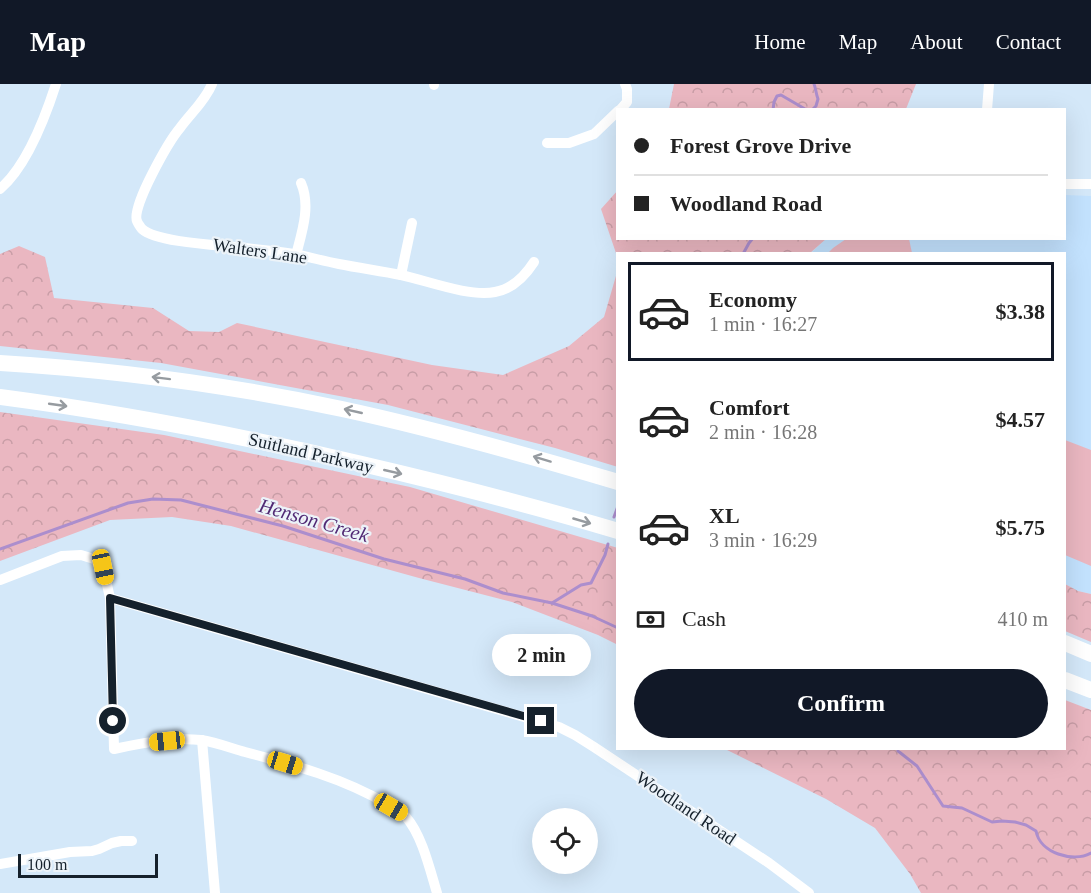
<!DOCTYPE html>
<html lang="en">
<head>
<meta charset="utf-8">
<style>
	:root { --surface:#fff; --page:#f2f2f2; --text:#222; --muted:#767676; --line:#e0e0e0; --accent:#111827 }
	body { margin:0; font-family:Georgia,serif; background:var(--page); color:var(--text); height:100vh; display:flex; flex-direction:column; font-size:22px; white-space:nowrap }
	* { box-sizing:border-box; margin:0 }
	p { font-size:20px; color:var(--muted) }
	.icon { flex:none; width:33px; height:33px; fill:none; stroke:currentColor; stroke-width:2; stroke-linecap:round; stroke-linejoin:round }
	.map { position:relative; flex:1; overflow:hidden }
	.panel { position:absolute; left:616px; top:168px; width:450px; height:498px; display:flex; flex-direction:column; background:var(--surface); border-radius:0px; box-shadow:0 6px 24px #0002 }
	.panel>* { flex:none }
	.guide { position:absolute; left:616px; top:24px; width:450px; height:132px; border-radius:0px; box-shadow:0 6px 24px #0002; display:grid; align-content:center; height:132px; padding:0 18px; background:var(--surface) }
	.buttons { position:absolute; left:532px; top:724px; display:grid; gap:12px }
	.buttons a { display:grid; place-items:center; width:66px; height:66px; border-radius:50%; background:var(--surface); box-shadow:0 6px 24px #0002; font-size:30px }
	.scale { position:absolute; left:18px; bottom:15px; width:140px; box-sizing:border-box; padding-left:6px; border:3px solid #15212c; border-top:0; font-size:16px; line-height:21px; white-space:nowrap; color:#15212c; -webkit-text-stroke:4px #ecf3f9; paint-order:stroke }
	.end { position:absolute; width:27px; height:27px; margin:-14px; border:8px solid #15212c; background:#fff; box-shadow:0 0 0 3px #fff }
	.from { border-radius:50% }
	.bubble { position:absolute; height:42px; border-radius:21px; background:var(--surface); box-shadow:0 6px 24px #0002; font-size:20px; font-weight:700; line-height:42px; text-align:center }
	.car { position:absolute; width:18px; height:36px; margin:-18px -9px; border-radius:8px; box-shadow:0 0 4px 2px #0007; background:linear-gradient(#f5c518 24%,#345 0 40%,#f5c518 0 76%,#345 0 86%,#f5c518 0) }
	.guide b { display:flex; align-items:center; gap:21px; height:57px; font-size:22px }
	.guide b+b { border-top:2px solid var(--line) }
	.guide i { width:15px; height:15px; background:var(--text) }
	ul { padding:10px 0 0; list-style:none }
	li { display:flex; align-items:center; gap:18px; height:99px; margin:0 12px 9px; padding:0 6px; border:3px solid transparent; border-radius:0px }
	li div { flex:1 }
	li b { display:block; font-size:22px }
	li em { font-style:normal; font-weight:700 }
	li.on { border-color:var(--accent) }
	li>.icon { width:54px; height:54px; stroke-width:1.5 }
	.pay { display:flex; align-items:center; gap:15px; height:66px; padding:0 18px; font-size:22px }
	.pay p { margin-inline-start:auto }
	.primary-button { display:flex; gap:12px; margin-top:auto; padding:12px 18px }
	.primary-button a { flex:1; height:69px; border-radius:36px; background:var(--accent); color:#fff; font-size:24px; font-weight:700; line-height:69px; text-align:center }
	header { display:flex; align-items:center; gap:36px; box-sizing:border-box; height:84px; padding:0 30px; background:var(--accent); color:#fff }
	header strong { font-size:28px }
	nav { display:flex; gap:33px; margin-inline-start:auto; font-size:21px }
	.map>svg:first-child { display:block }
</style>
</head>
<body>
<header>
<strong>Map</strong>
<nav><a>Home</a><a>Map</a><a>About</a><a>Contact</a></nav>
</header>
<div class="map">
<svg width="1091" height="809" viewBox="0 0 1091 809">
	<defs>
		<pattern id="forest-crowns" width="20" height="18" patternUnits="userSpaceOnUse" patternTransform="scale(1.5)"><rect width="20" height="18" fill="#eab7c1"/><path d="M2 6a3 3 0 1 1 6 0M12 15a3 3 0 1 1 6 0" fill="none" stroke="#c89da6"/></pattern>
	</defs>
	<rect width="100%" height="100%" fill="#d4e8f9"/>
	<polygon fill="#c3e2fe" points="1065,111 1091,112 1091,510 1078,507 1065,500 1065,170 810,170 826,155 1065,154"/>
	<g fill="url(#forest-crowns)">
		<polygon points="674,0 916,0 906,25 669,25"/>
		<polygon points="618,106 618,154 826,155 810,169 618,170 618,175 601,125"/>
		<polygon points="19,162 45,173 54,214 153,224 189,247 219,248 237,239 432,281 503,291 569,262 604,233 618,185 618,383 555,364 388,321 161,279 0,262 0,170"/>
		<polygon points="0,328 164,351 410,403 618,464 618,561 598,551 512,518 419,494 231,442 172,433 110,436 0,477"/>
		<polygon points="1065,500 1078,507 1091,510 1091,558 1065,547"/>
		<polygon points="1065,616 1091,626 1091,809 921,809 910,790 875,744 826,715 725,665 1065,664"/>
	</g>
	<g fill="#eab7c1">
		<polygon points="846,155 909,155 912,169 828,169 833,164"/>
		<polygon points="1065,356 1091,366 1091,482 1065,471"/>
	</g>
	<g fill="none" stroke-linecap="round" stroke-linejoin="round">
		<g stroke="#ac8ecd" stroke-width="3">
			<polyline points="773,26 774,18 777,12 781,11 805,25 810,26"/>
			<path d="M812 26 816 22 818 15C816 10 816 5 814 0"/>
			<polyline points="743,170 749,159 753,154"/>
			<polyline points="614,433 618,422"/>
			<polyline points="0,465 128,419 153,415 181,416 283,442 384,475 465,495 503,509 552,519 592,532 618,544"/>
			<polyline points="552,519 581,501 591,499 605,471 608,460"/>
			<path d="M898 664V667L917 682 943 722 962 724 992 738 1002 737 1015 738 1026 741 1036 747C1040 769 1073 779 1091 769"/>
		</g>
		<g stroke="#fff" stroke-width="10">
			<path d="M212 0C205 17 191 29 180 44 169 57 131 123 137 137 137 138 141 144 142 145 156 158 215 161 235 163 255 165 274 167 294 170 309 173 324 177 339 180 359 184 381 187 401 191 428 197 469 213 495 208 512 205 525 192 534 178"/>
			<polyline points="434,1 434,0"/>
			<polyline points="620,26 627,18 627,5 625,0"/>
			<polyline points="987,26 989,0"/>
			<polyline points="547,59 569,59 594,50 618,27"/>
			<polyline points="1065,100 1091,100"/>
			<path d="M0 105C27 82 45 34 56 0"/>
			<path d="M296 171C302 148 311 122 301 99"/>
			<polyline points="401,191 412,139"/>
			<path d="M0 496 62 472 81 471 94 475 103 483 110 514 114 665C142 659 172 653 201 656 215 658 231 664 245 668 294 681 343 694 387 720 393 724 401 727 406 733 422 751 430 786 437 809"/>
			<polyline points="110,514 559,643 575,651 594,663 769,779 809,809"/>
			<polyline points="202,656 215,809"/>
			<polyline points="0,780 70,768 92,767 99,765 112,759 121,757 132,757"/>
		</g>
		<g stroke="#fff" stroke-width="16">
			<path d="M0 279C115 286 229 301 342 325 435 345 527 371 618 398"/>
			<path d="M0 313C122 329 242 352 362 380 448 400 534 422 618 447"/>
			<polyline points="1065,559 1091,570"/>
			<polyline points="1065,596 1091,606"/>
		</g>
	</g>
	<defs><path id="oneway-shaft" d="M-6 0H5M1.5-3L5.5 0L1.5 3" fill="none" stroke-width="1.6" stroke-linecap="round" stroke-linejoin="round" transform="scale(1.5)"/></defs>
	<g stroke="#969ba0">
		<use href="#oneway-shaft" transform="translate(161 294) rotate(-173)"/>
		<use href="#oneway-shaft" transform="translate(58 321) rotate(8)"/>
		<use href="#oneway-shaft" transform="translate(353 327) rotate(-167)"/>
		<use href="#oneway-shaft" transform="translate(542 375) rotate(-163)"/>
		<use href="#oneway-shaft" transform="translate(393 388) rotate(13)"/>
		<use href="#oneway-shaft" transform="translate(582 437) rotate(16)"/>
	</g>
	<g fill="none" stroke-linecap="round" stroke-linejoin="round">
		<polyline stroke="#15212c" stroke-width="8" points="113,637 110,514 541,637"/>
	</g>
	<g text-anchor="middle" stroke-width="4.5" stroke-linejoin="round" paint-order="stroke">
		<g font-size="18" fill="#15212c" stroke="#ecf3f9">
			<text transform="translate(260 167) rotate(8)" y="6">Walters Lane</text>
			<text transform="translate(311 369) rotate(13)" y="6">Suitland Parkway</text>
			<text transform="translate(686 724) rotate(34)" y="6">Woodland Road</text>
		</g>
		<g font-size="20" font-style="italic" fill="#512974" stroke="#ecf3f9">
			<text transform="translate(314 436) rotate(16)" y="7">Henson Creek</text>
		</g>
	</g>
</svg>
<div class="buttons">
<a><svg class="icon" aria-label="locate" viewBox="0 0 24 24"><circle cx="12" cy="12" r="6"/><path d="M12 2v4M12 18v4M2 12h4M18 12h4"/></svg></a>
</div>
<div class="scale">100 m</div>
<i class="end from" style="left:113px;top:637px"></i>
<i class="end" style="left:541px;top:637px"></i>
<div class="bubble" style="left:492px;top:550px;width:99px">2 min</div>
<i class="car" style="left:103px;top:483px;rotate:168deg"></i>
<i class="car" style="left:167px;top:657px;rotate:264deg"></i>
<i class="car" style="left:285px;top:679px;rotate:107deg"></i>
<i class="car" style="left:391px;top:723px;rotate:120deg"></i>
<div class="guide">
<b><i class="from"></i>Forest Grove Drive</b>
<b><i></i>Woodland Road</b>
</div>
<section class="panel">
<ul>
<li class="on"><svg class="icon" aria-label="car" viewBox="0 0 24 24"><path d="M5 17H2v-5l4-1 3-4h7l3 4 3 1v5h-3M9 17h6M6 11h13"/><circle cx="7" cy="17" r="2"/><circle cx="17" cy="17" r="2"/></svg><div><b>Economy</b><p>1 min · 16:27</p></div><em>$3.38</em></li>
<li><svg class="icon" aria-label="car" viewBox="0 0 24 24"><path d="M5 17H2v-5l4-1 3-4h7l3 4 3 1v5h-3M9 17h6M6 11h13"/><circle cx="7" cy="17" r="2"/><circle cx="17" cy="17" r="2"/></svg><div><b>Comfort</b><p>2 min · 16:28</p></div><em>$4.57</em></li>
<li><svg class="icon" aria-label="car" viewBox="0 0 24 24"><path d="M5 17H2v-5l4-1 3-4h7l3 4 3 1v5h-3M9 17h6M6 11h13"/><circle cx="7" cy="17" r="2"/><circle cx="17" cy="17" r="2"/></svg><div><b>XL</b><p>3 min · 16:29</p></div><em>$5.75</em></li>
</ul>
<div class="pay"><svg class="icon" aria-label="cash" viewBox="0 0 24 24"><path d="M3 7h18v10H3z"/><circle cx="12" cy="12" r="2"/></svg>Cash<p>410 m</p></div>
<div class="primary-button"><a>Confirm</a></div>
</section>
</div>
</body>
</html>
